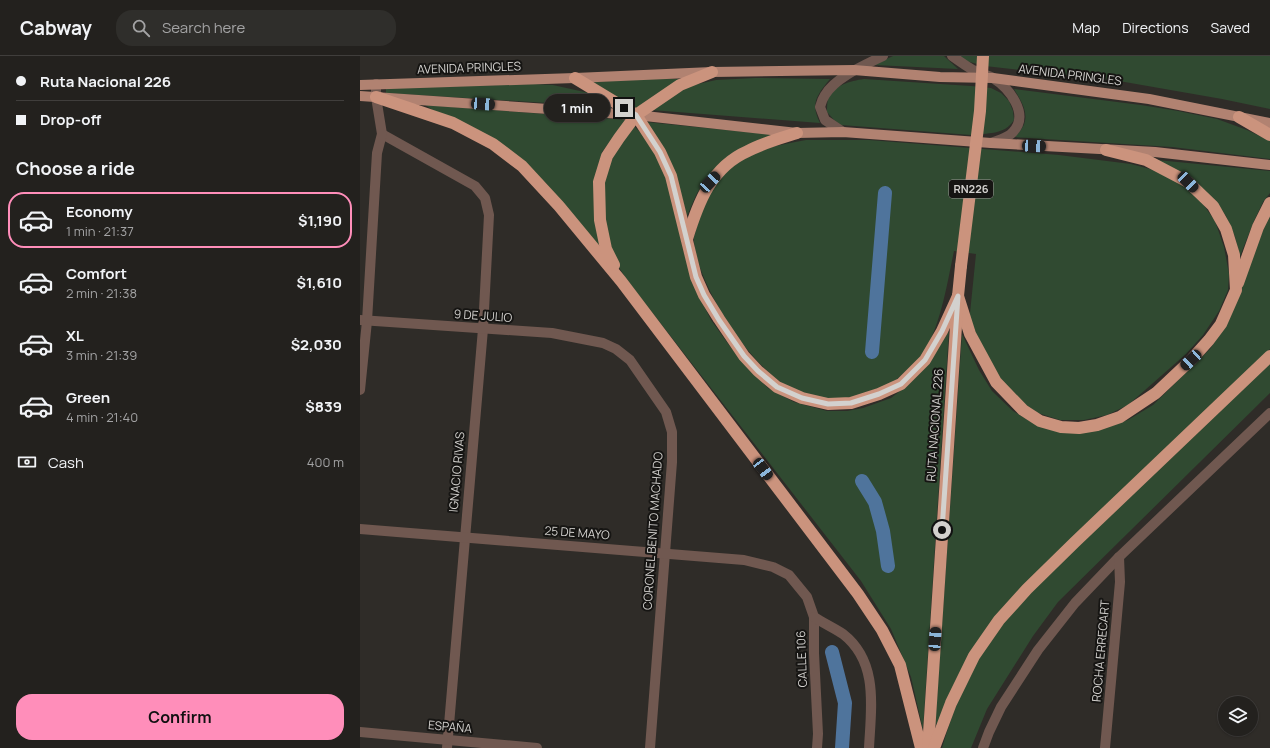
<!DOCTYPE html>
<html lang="en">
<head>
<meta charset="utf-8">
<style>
	:root { --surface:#23211e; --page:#2f2e2b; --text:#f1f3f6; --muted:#a3a3a4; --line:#403e3c; --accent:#ff8eba }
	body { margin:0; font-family:Manrope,sans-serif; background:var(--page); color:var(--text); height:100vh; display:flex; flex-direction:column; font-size:15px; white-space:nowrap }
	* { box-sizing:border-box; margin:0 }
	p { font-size:13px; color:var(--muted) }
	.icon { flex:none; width:22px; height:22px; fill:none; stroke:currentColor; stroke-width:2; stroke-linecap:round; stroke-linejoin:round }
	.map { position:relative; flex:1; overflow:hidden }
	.drawer { display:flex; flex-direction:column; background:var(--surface); width:360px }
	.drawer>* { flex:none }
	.top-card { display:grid; align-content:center; height:88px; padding:0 16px; background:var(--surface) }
	.fabs { position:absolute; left:858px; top:640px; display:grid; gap:8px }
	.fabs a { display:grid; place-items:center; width:40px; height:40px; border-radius:50%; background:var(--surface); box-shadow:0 1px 3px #0004,0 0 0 1px var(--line); font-size:20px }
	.end { position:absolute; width:18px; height:18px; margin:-9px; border:5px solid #d3d1ce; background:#111; box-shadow:0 0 0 2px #111 }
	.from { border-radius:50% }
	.bubble { position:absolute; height:28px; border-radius:14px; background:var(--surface); box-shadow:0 1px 3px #0004,0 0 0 1px var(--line); font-size:13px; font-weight:700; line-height:28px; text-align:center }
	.car { position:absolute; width:12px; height:24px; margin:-12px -6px; border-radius:5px; box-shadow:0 0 3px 1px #0007; background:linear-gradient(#222 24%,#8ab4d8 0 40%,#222 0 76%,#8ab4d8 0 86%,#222 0) }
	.top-card b { display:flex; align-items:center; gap:14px; height:38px; font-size:15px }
	.top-card b+b { border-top:1px solid var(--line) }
	.top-card i { width:10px; height:10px; background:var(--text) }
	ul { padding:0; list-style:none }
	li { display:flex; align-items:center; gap:12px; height:56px; margin:0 8px 6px; padding:0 8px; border:2px solid transparent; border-radius:16px }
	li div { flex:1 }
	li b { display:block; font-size:15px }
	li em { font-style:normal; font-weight:700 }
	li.active { border-color:var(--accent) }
	li>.icon { width:36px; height:36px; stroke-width:1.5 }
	h2 { padding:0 16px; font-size:18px; line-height:48px }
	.pay { display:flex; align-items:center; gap:10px; height:44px; padding:0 16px; font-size:15px }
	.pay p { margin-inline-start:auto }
	.button { display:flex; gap:8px; margin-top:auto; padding:8px 16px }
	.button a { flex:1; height:46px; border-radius:16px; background:var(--accent); color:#111; font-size:16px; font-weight:700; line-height:46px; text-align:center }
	header { display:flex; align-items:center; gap:24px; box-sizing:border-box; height:56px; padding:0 20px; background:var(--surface); border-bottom:1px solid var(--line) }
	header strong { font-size:19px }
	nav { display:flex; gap:22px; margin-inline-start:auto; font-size:14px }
	.search { width:280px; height:36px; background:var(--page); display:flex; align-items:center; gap:10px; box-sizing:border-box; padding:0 14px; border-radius:16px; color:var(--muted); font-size:15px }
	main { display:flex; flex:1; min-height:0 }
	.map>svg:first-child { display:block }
</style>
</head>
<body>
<header>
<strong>Cabway</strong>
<div class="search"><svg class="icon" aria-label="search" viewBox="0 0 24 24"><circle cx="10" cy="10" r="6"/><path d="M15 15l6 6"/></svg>Search here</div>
<nav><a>Map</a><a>Directions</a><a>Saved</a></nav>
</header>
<main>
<section class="drawer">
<div class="top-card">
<b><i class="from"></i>Ruta Nacional 226</b>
<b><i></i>Drop-off</b>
</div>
<h2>Choose a ride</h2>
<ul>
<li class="active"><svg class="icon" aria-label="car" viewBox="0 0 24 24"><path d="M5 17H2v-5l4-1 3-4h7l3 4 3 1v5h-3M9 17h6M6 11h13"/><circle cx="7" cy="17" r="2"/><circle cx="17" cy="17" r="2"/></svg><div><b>Economy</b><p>1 min · 21:37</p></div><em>$1,190</em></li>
<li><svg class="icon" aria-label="car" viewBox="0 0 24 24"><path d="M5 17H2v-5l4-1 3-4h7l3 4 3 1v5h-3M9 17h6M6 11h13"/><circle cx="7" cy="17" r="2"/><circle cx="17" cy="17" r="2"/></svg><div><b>Comfort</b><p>2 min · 21:38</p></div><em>$1,610</em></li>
<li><svg class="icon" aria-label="car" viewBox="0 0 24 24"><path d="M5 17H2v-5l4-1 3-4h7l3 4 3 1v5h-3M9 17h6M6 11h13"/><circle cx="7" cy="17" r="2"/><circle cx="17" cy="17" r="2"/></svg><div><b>XL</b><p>3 min · 21:39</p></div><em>$2,030</em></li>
<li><svg class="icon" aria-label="car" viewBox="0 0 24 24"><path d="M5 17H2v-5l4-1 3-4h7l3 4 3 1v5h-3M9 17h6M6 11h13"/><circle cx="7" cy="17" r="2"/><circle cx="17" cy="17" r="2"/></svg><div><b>Green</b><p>4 min · 21:40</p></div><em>$839</em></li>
</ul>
<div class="pay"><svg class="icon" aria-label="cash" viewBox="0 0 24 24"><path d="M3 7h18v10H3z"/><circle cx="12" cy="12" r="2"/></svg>Cash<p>400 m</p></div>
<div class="button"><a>Confirm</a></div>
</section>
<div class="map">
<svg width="910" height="692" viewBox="0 0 910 692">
	<rect width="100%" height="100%" fill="#2f2c28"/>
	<g fill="#304a31">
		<polygon points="533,0 584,0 598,13 514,9"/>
		<polygon points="598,0 910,0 910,53 862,43 759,25 625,10 606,5"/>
		<path d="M395 22 470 23C457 39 450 47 460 67L291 54 329 30 356 24Z"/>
		<polygon points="289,23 322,23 276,53 231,26"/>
		<path d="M504 23 611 30 631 32 641 37 649 45 653 55 654 64C645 79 627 77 611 79L481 69 474 64 467 56C467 52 467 47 468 43 474 29 490 25 504 23Z"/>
		<polygon points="173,28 193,29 229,37 251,51 26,37 26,32"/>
		<path d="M654 33 781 49 818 55 857 63 887 74 910 85V103L812 91 654 81C673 65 665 51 654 33Z"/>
		<polygon points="65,49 267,64 242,96 236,127 243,195 186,127"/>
		<polygon points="286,66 416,79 353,115 337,137 327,160 317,123"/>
		<path d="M274 70 284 80 308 120 323 194 338 238 351 264 369 289 384 308 408 332 434 346 467 355H487L503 352 531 342 549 328 566 311 589 275 563 674 551 621 531 573 501 525 274 233C269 226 264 220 260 213 245 187 236 132 249 105 255 93 266 81 274 70Z"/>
		<path d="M446 84H509L699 99 771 108 790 113 808 120 824 130 838 141 855 165 864 191 869 218 868 234 859 255 843 279 826 298 768 349 747 359 724 364H700L678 357 660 345 641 324 609 267 616 198 594 195C587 228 580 275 560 302 557 305 553 309 549 312 534 327 526 332 505 338 483 344 466 346 443 338 398 325 338 232 334 186 333 182 335 178 336 174 341 149 353 126 373 110 376 107 380 102 385 100 404 91 426 88 446 84Z"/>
		<polygon points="797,104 910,115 910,137 903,146 894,165 880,200 875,181 866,160 853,142"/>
		<polygon points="910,157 910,293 672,521 575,670 602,278 619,314 632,335 653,355 673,367 744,372 768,364 793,349 850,293 861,277"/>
		<path d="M910 306V337L698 546 673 580 627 653 611 692H582C592 658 604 626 622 595 637 571 658 550 677 529Z"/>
	</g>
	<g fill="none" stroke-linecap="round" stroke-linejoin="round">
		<g stroke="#4f749c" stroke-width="14">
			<polyline points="512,296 525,137"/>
			<polyline points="502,425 515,446 523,475 528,510"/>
			<polyline points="472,596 485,647 482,692"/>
		</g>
		<g stroke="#705850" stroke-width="10">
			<path d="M592 0C599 5 606 10 613 14 619 17 627 19 633 22 649 32 670 58 653 76 648 82 639 84 631 87"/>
			<path d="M483 76 465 64 460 51C461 47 463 42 465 39 476 21 505 9 523 0"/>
			<polyline points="22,78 115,130 125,142 129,159 123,273 87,692"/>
			<polyline points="0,264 192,277 243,287 256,293 270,304 306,356 312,376 312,406 290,692"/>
			<polyline points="0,334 7,265 17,97 22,78 16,41 16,28"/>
			<polyline points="0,473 384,504 413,511 429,519 447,541 454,561 454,597 458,678 457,692"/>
			<path d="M454 561C463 567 474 572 483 578 519 606 511 652 509 692"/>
			<polyline points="0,676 177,692"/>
			<polyline points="623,692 629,676 641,651 678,594 715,547 759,501 910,357"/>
			<polyline points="745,692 760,526 759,501"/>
		</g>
		<g stroke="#b18271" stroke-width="10">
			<polyline points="0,29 215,22 352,16 494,14 580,21 633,22 789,43 910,67"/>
			<polyline points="0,40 276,59 437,77 483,76 631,87 795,96 910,109"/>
		</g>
		<g stroke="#cb937d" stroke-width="12">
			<polyline points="215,22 276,59 300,96 311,120 336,221 344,239 359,263 384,300 398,315 417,331 442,342 468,348 491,347 519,338 541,328 565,304 582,275 598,240"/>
			<polyline points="16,41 93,67 133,88 162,110 199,150 261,225 498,538 522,574 540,609 561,692"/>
			<polyline points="879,61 910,79"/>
			<path d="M327 183C338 147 351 111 388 95 403 87 421 82 437 77"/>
			<polyline points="254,209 246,193 240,164 239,126 247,100 259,82 276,59 320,29 352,16"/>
			<polyline points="878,227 898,171 910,147"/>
			<polyline points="598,240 610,278 636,326 663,354 680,365 701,371 719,372 737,369 760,361 796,337 831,304 849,284 861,268 876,234 874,199 866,173 853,150 828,126 786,104 746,94"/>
			<polyline points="568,692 598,240 601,210"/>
			<polyline points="574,692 591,647 614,600 639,564 667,533 715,486 910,300"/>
		</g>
		<polyline stroke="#cb937d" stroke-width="12" points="601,210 620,55 623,0"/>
	</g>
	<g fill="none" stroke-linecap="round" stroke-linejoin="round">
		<polyline stroke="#d3d1ce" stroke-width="5" points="264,52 276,59 300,96 311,120 336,221 344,239 359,264 384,300 398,315 417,331 442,342 468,348 491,347 519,338 541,328 565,304 582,275 598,240 582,474"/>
	</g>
	<g text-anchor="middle" stroke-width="4" stroke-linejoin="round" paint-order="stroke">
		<rect fill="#161513" stroke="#9a9996" stroke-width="1" x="589" y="124" width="44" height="18" rx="3"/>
		<g font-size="11" font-weight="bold" fill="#d3d1ce">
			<text x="611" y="137">RN226</text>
		</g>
		<g font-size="12" fill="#d3d1ce" stroke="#161513">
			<text transform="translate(109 12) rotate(-2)" y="4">AVENIDA PRINGLES</text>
			<text transform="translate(710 19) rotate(7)" y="4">AVENIDA PRINGLES</text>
			<text transform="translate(123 260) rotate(4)" y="4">9 DE JULIO</text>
			<text transform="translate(575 369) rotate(-86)" y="4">RUTA NACIONAL 226</text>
			<text transform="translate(97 416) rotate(-85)" y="4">IGNACIO RIVAS</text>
			<text transform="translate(293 475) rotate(-86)" y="4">CORONEL BENITO MACHADO</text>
			<text transform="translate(217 477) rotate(4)" y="4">25 DE MAYO</text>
			<text transform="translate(741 595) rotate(-85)" y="4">ROCHA ERRECART</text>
			<text transform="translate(442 603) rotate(-92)" y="4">CALLE 106</text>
			<text transform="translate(90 671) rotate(5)" y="4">ESPAÑA</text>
		</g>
	</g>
</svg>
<div class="fabs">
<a><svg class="icon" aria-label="layers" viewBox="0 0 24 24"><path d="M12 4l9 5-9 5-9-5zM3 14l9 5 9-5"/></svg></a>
</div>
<i class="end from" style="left:582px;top:474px"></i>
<i class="end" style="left:264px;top:52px"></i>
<div class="bubble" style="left:184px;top:38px;width:66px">1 min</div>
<i class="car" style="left:123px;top:48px;rotate:94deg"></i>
<i class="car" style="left:674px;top:90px;rotate:93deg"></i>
<i class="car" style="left:350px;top:126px;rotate:43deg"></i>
<i class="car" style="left:828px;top:126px;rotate:135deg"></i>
<i class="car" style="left:831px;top:304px;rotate:227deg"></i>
<i class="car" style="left:403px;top:413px;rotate:143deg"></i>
<i class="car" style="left:575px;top:583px;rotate:4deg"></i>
</div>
</main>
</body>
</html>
